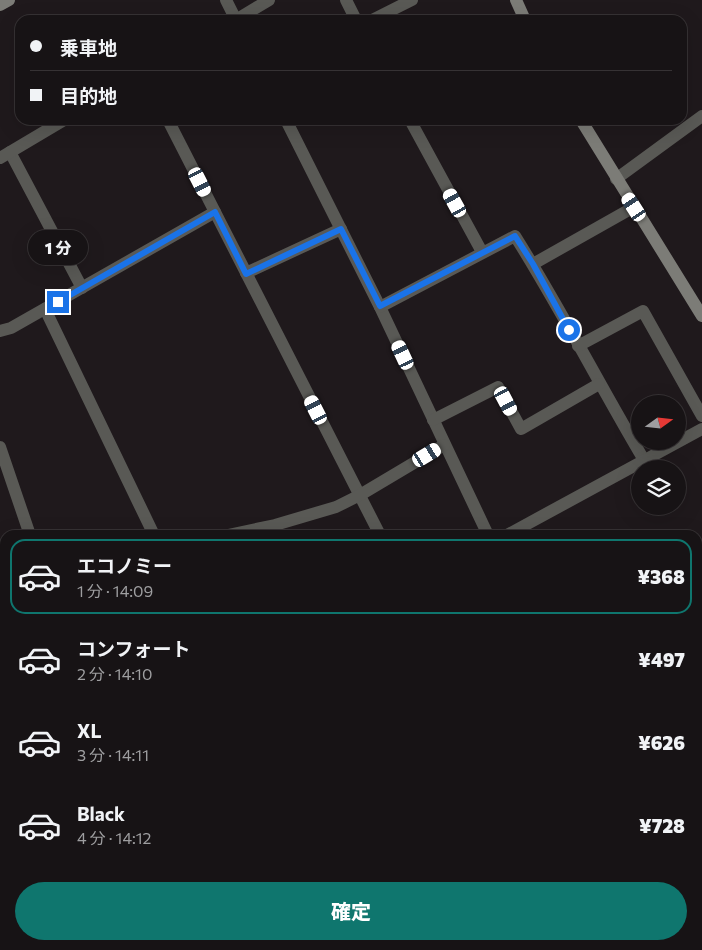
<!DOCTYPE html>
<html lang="ja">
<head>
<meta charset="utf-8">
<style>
	:root { --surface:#171315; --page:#242022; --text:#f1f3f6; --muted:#9e9ea0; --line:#363234; --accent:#0f766e }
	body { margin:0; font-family:Commissioner,"Noto Sans JP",sans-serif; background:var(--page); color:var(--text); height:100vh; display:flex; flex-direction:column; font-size:19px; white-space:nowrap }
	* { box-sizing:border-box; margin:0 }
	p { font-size:16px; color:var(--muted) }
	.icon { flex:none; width:28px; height:28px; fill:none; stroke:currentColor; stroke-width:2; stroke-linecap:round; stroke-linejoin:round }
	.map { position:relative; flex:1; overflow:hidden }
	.drawer { position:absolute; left:0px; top:530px; width:702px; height:420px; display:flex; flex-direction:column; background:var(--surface); border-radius:15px 15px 0 0; box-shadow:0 5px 20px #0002,0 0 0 1px var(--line) }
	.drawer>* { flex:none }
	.guide { position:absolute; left:15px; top:15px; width:672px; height:110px; border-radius:15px; box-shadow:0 5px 20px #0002,0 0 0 1px var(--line); display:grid; align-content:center; height:110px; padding:0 15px; background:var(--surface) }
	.needle { width:32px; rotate:75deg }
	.buttons { position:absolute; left:631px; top:395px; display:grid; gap:10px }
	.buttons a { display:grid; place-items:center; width:55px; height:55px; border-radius:50%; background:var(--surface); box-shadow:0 5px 20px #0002,0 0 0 1px var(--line); font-size:25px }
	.end { position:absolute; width:22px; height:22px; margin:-11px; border:6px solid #1a73e8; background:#fff; box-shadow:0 0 0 2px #fff }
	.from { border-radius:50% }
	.bubble { position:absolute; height:35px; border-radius:18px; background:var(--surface); box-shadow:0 5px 20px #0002,0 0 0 1px var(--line); font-size:16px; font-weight:800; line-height:35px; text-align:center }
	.car { position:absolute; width:15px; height:30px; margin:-15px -8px; border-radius:6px; box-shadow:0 0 4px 1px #0007; background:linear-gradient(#fff 24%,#345 0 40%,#fff 0 76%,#345 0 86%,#fff 0) }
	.guide b { display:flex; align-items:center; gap:18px; height:48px; font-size:19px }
	.guide b+b { border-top:1px solid var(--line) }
	.guide i { width:12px; height:12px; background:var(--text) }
	ul { padding:9px 0 0; list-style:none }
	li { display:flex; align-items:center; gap:15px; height:75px; margin:0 10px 8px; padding:0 5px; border:2px solid transparent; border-radius:15px }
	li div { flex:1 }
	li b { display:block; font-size:19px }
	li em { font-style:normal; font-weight:800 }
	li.on { border-color:var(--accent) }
	li>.icon { width:45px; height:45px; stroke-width:1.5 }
	.primary-button { display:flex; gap:10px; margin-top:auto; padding:10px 15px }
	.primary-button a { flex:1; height:58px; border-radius:30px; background:var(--accent); color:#fff; font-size:20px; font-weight:800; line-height:58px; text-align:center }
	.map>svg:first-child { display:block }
</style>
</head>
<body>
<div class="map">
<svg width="702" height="950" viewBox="0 0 702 950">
	<rect width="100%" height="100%" fill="#1f191c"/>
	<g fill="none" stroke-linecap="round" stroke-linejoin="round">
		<g stroke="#595955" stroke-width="12">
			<polyline points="226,0 236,20"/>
			<polyline points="346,0 356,20"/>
			<polyline points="236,20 269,0"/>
			<polyline points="372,20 412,0"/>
			<polyline points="168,120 380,535"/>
			<polyline points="286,120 380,307 488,535"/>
			<polyline points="410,120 482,252"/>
			<polyline points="10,152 82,288"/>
			<polyline points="0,158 64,120"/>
			<polyline points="616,179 702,116"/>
			<polyline points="533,264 634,207"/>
			<polyline points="246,273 341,229"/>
			<path d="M380 307 515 236C561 309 600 386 644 460"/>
			<polyline points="45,309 154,535"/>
			<polyline points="0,331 11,328 215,212"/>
			<polyline points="578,346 643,311 702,416"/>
			<polyline points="433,420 498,387 521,429 599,384"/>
			<polyline points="0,447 30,535"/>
			<polyline points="228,535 275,525 336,507 360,495 444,445"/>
			<polyline points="507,535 702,429"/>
			<polyline points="0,606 5,604"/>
			<polyline points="698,634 702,631"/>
			<polyline points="698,752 702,749"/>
			<polyline points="698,859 702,856"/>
			<polyline points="324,945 329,950"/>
			<polyline points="511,945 513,950"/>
			<polyline points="609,945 611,950"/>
			<polyline points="696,945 699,950"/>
			<polyline points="211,950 218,945"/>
			<polyline points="476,950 483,945"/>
		</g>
		<g stroke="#7c7c77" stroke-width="12">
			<polyline points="516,0 525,20"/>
			<polyline points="0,5 9,0"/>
			<polyline points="581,120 702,316"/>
			<polyline points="0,869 5,878"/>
			<polyline points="36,945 38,950"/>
		</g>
	</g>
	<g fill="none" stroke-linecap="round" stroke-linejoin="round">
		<polyline stroke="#1a73e8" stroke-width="6" points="58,302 215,212 246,274 341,229 380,306 515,236 533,264 569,330"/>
	</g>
</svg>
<div class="buttons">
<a><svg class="needle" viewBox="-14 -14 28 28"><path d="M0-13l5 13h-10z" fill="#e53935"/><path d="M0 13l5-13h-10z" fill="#9e9ea0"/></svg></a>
<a><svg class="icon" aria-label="layers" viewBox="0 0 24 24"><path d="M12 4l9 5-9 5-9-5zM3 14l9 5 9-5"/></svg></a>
</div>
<i class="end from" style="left:569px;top:330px"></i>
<i class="end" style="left:58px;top:302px"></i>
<div class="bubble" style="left:28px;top:230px;width:60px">1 分</div>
<i class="car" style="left:200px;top:182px;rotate:153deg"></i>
<i class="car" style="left:455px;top:203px;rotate:331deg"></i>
<i class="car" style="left:634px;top:207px;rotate:327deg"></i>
<i class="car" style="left:403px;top:355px;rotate:335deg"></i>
<i class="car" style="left:506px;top:401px;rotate:152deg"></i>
<i class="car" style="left:316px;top:410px;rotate:333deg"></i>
<i class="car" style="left:427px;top:455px;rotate:59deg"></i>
<div class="guide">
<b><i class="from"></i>乗車地</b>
<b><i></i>目的地</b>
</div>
<section class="drawer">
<ul>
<li class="on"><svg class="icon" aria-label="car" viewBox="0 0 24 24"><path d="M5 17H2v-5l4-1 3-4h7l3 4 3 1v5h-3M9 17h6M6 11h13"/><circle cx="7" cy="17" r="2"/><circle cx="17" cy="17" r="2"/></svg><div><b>エコノミー</b><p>1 分 · 14:09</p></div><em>¥368</em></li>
<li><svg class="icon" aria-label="car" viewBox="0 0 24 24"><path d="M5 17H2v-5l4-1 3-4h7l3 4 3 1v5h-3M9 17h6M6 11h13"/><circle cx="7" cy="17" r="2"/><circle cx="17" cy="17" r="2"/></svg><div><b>コンフォート</b><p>2 分 · 14:10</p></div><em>¥497</em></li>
<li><svg class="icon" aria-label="car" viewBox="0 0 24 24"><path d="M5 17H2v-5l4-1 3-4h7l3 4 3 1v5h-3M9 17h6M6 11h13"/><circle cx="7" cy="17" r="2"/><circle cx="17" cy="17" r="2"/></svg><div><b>XL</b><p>3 分 · 14:11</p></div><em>¥626</em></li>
<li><svg class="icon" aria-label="car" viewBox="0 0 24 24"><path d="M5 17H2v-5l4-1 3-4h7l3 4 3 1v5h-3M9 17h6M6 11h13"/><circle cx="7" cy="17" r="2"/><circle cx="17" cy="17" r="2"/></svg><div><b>Black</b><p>4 分 · 14:12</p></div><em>¥728</em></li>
</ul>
<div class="primary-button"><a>確定</a></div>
</section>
</div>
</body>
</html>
